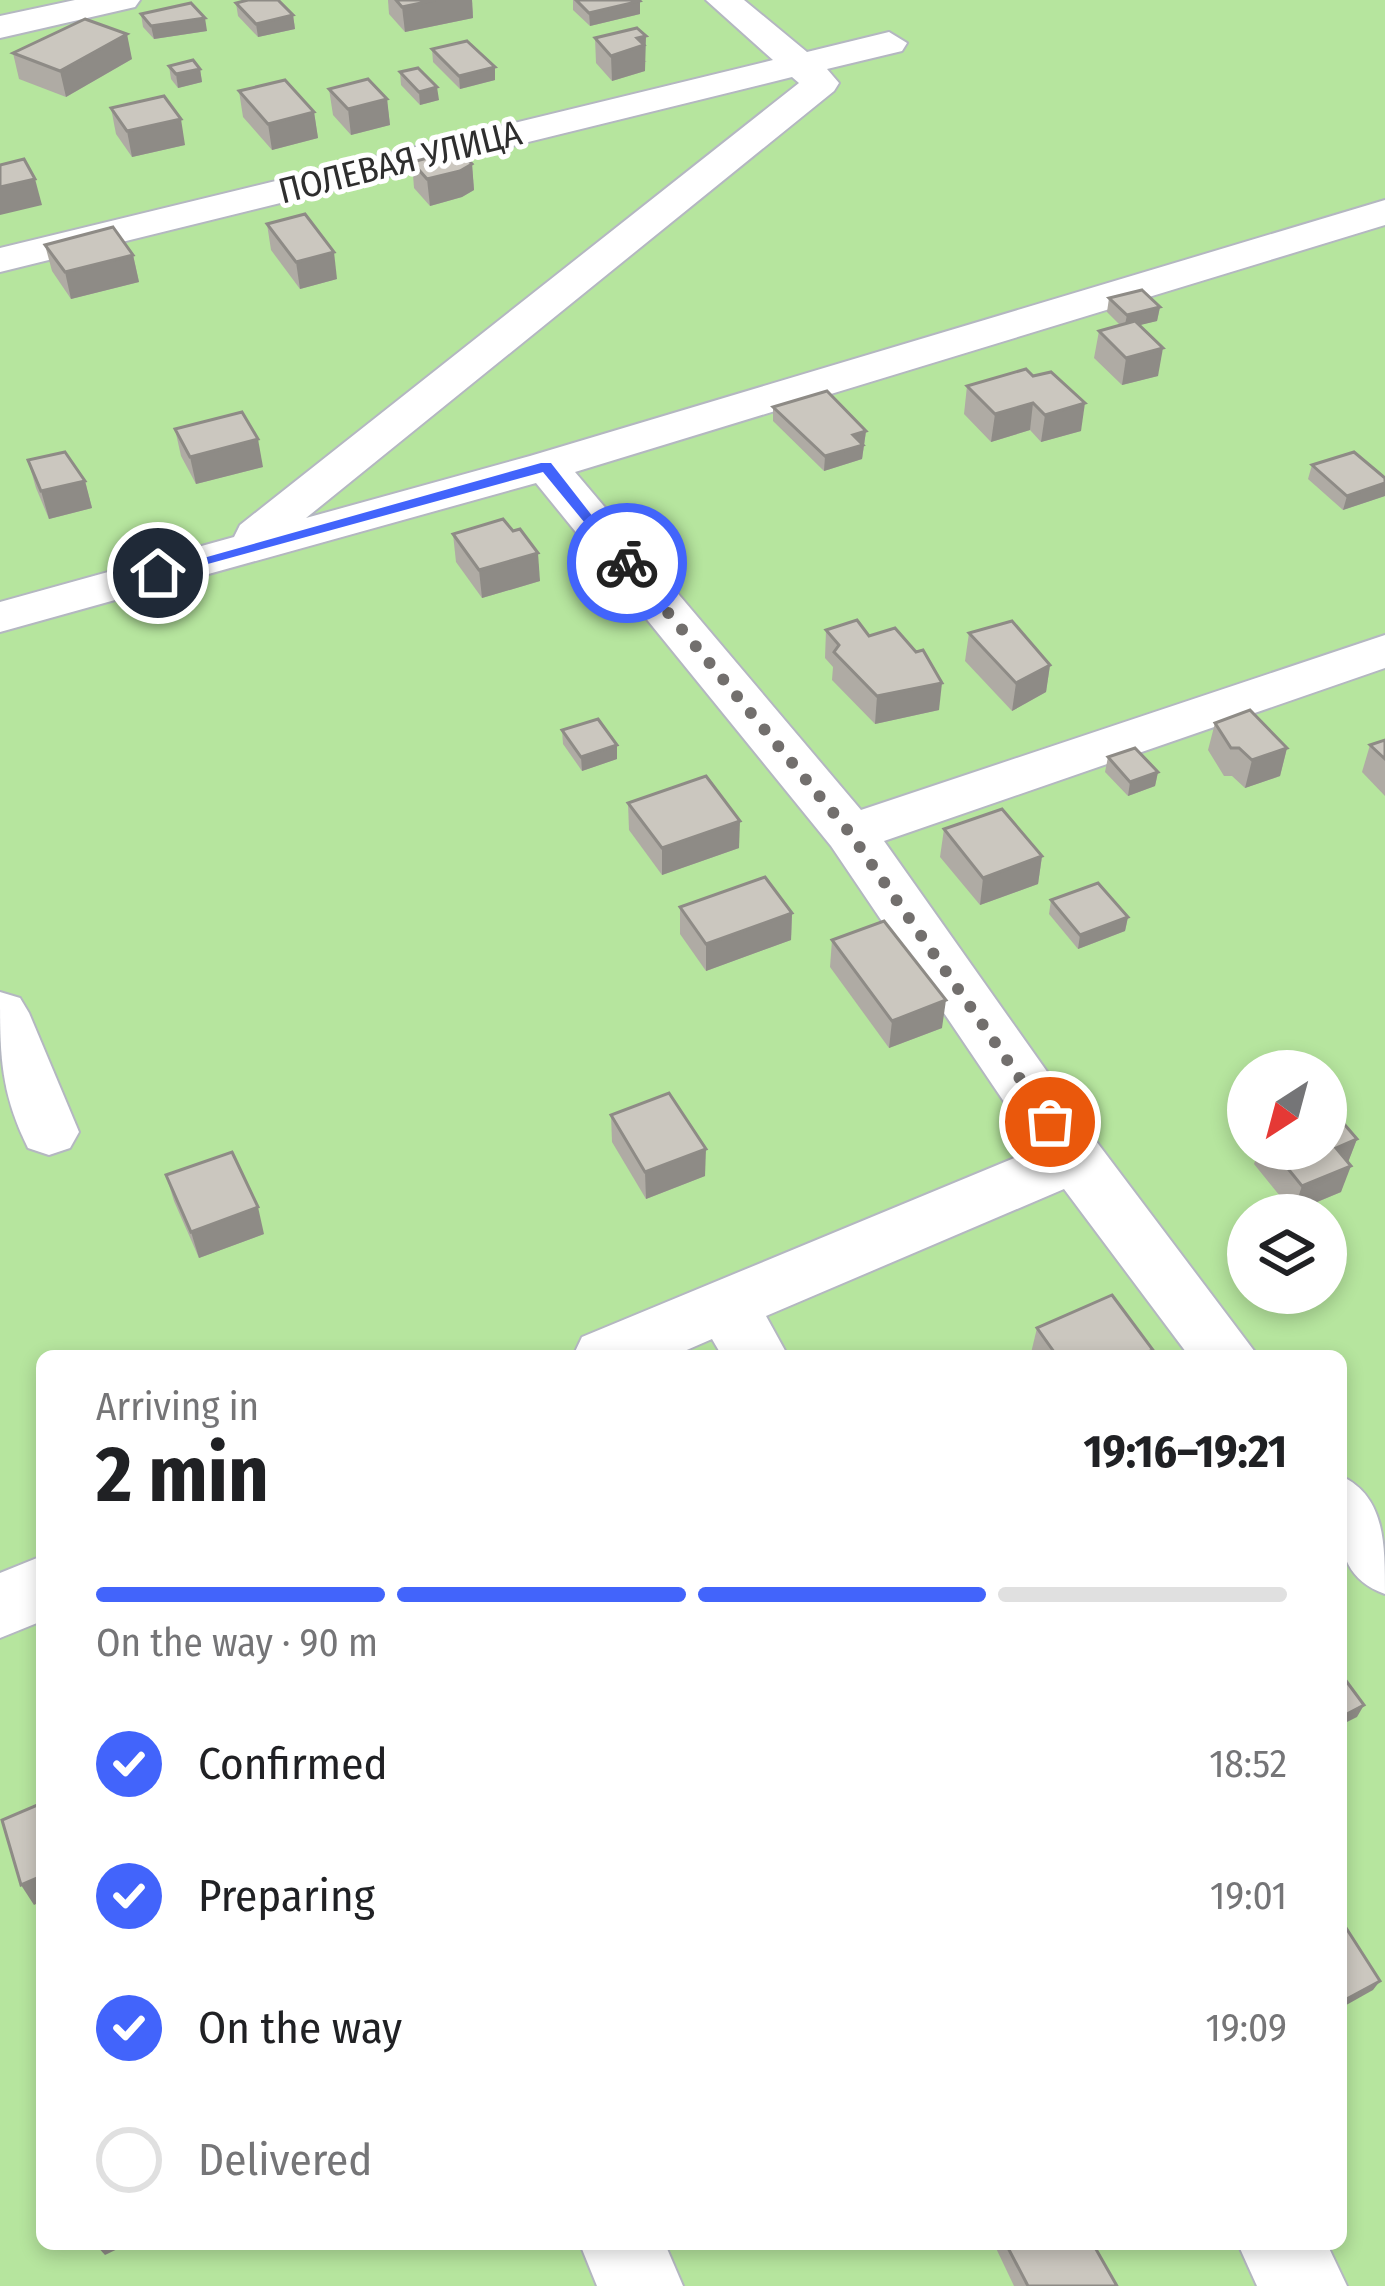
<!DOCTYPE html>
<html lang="en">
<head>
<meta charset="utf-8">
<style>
  body { margin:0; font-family:"Fira Sans Condensed",sans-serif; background:#f2f2f2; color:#202124; height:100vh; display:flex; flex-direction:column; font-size:45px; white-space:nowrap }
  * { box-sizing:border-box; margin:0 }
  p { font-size:39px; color:#757577 }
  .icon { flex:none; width:66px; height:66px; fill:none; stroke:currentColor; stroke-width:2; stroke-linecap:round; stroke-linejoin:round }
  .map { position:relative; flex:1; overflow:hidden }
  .drawer { position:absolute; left:36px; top:1350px; width:1311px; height:900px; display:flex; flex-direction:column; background:#fff; border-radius:18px; box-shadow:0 6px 18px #0003 }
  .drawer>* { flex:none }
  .needle { width:78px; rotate:216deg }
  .buttons { position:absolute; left:1227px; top:1050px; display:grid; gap:24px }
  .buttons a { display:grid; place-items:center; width:120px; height:120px; border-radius:50%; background:#fff; box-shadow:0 6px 18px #0003; font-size:60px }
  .pin { position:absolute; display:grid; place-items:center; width:102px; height:102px; color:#fff; margin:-51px; border:6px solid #fff; border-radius:50%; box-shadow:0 3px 12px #0007 }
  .courier { position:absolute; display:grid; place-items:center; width:120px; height:120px; margin:-60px; border:9px solid #4264fb; border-radius:50%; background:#fff; color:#222; box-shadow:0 3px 15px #0007 }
  .headline em { font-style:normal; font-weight:700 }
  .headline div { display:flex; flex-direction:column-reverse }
  .headline { display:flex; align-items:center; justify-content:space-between; height:204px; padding:0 60px }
  h1 { font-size:78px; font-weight:700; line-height:90px }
  .bar { display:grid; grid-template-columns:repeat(4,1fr); gap:18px 12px; align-content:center; height:144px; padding:0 60px }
  .bar i { height:15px; border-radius:9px; background:#e0e0e0 }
  .bar .active { background:#4264fb }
  .bar p { grid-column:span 4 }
  ol { padding:0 60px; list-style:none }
  li { display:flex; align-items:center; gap:36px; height:132px }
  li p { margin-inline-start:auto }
  li .icon { padding:12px; border-radius:50%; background:#4264fb; color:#fff; stroke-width:4 }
  li:last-child { color:#757577 }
  li i { width:66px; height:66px; border:6px solid #e0e0e0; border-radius:50% }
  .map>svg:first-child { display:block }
  .green { fill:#b6e59e; fill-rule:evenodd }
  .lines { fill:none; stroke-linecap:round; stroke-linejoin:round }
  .minor-casing { stroke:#b4b7c1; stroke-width:4 }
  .minor { fill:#fff; fill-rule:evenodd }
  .wall { fill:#afaba4 }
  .shaded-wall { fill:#8e8b86 }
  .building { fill:#cbc7bf; stroke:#8e8b86; stroke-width:3 }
  .route { fill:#4264fb }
  .done { stroke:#726f6d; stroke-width:12; stroke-dasharray:0 21.6 }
  .labels { text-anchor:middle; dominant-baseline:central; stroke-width:10; stroke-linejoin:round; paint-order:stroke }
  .far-street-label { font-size:36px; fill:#2e2e2e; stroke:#fff }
</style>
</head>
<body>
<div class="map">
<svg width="1385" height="2286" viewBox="0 0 1385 2286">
  <rect width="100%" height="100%" fill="#efe9e1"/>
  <!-- green -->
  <path class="green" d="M0 0H1385V2286H0ZM1248 1071H1326V1149H1248ZM1248 1215H1326V1293H1248ZM42 1356H1341V2244H42Z"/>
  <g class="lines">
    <!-- minor casing -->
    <g class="minor-casing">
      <g id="minor">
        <path d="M75 0H140L135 7 0 38V16Z"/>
        <path d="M706 0H744L807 52 889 32 907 43 902 51 827 69 839 83 834 91 306 518 530 456 1385 200V225L575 472 861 810 1385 635V668L884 841 1096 1141 1258 1356H1189L1064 1189 766 1316 788 1356H722L712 1339 673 1356H573L582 1337 1036 1149 831 846 536 483 0 632V602L234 537 240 525 799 83 792 77 0 272V248L773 60Z"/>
        <path d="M0 992 20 998 29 1013 79 1132 70 1148 49 1155 28 1148C0 1092 0 1054 0 992Z"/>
        <path d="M1341 1476C1385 1496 1385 1543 1385 1594 1330 1574 1341 1527 1341 1476Z"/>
        <path d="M42 1556V1621L0 1638V1573Z"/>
        <path d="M580 2244H665L683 2286H597Z"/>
        <path d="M1238 2244H1327L1347 2286H1257Z"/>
      </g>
    </g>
    <!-- minor -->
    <use href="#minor" class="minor"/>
  </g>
  <!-- wall -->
  <g class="wall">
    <path d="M388 0H472L473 18 405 32 389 14Z"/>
    <path d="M573 0H639L640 14 590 26 573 10Z"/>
    <path d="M236 3 293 15 295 29 258 37 238 16Z"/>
    <path d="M141 14 207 31 154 39 143 27Z"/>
    <path d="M595 38 647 62H645V71L612 81 596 63Z"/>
    <path d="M432 49 495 67V80L460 89 433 62Z"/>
    <path d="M13 53 132 59 66 97 19 79Z"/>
    <path d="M169 66 200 69 202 82 178 88 171 79Z"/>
    <path d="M400 72 439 100 420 105 401 85Z"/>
    <path d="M329 89 387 99 390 125 351 135 333 115Z"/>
    <path d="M239 91 314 112 318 138 272 150 243 117Z"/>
    <path d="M111 108 185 145 132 157 116 134Z"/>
    <path d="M412 162 472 164 474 190 462 197 430 206 414 188Z"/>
    <path d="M267 224 337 279 300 289 271 250Z"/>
    <path d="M45 245 133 255 139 282 71 299 52 271Z"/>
    <path d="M1109 298 1160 307 1157 321 1139 325 1158 376 1122 385 1094 358 1099 331 1120 325 1107 312Z"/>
    <path d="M1026 369 1081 431 1041 442 1030 430 991 442 964 414 967 386Z"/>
    <path d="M773 407 866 431 862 459 824 471 773 421Z"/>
    <path d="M175 429 263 467 196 484 181 456Z"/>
    <path d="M28 460 85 481 92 508 49 519 36 488Z"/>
    <path d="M1312 465 1385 478V496L1343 510 1308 479Z"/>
    <path d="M513 531 540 581 482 598 456 562 453 534Z"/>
    <path d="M826 630 869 636 916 652 939 710 875 724 832 680 833 667 825 658Z"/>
    <path d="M969 633 1050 665 1046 692 1012 711 965 661Z"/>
    <path d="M1215 723 1287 748 1280 776 1245 788 1232 776H1224L1208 750Z"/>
    <path d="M562 730 617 745V759L582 771 563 744Z"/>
    <path d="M1385 740V796L1362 772 1370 745Z"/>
    <path d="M1108 757 1158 772 1155 786 1128 796 1105 772Z"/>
    <path d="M628 803 739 848 662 875 629 830Z"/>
    <path d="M944 829 1042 856 1038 884 980 905 940 857Z"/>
    <path d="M1051 900 1128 917 1125 931 1078 949 1049 914Z"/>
    <path d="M680 907 792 913 791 940 706 971 680 934Z"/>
    <path d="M832 940 942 1028 889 1048 830 967Z"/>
    <path d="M611 1115 705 1176 646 1199 612 1142Z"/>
    <path d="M1357 1139 1348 1162 1341 1192 1293 1212 1254 1164 1259 1149H1326Z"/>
    <path d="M166 1175 264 1234 199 1258 174 1201Z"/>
    <path d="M1037 1328 1151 1356H1034L1031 1353Z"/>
    <path d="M994 2244H1093L1117 2286H1014Z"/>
  </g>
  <!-- shaded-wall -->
  <g class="shaded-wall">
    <path d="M435 0H472L473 18 405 32 402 7Z"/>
    <path d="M640 1V14L590 26 589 13Z"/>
    <path d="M293 15 295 29 258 37 256 24Z"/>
    <path d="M205 18 207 31 154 39 151 26Z"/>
    <path d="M127 34 132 59 66 97 60 71Z"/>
    <path d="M646 36 645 71 612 81 611 56 637 38Z"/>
    <path d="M495 67V80L460 89 459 76Z"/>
    <path d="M200 69 202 82 178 88 176 74Z"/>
    <path d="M437 87 439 100 420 105 419 92Z"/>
    <path d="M387 99 390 125 351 135 348 109Z"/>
    <path d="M314 112 318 138 272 150 268 124Z"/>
    <path d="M181 119 185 145 132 157 127 131Z"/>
    <path d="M472 164 474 190 462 197 430 206 427 179Z"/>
    <path d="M35 179 42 205 0 215V187Z"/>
    <path d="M334 252 337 279 300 289 296 262Z"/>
    <path d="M133 255 139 282 71 299 65 272Z"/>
    <path d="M1160 307 1157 321 1124 329 1127 315Z"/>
    <path d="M1163 348 1158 376 1122 385 1126 358Z"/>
    <path d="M1033 403 1030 430 991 442 995 414Z"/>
    <path d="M1085 403 1081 431 1041 442 1045 415Z"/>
    <path d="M866 431 862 459 824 471 825 456 853 435Z"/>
    <path d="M258 439 263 467 196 484 190 457Z"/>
    <path d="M85 481 92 508 49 519 41 491Z"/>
    <path d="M1385 483V496L1343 510 1347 496Z"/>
    <path d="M538 553 540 581 482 598 479 570Z"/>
    <path d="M1050 665 1046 692 1012 711 1016 683Z"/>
    <path d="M942 683 939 710 875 724 877 696Z"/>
    <path d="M617 745V759L582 771 581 757Z"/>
    <path d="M1287 748 1280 776 1245 788 1252 760Z"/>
    <path d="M1158 772 1155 786 1128 796 1130 782Z"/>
    <path d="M740 821 739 848 662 875V848Z"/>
    <path d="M1042 856 1038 884 980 905 983 878Z"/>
    <path d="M792 913 791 940 706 971V944Z"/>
    <path d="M1128 917 1125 931 1078 949 1080 935Z"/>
    <path d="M946 1000 942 1028 889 1048 892 1021Z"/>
    <path d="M1357 1139 1347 1165 1336 1148Z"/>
    <path d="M706 1149 705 1176 646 1199 645 1172Z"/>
    <path d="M1351 1166 1341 1192 1293 1212 1302 1186Z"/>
    <path d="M258 1207 264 1234 199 1258 191 1232Z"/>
    <path d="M1364 1705 1357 1717 1341 1725V1717Z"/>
    <path d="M42 1876V1901L34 1905 21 1885Z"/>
    <path d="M1380 1981 1373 1990 1341 2008V2002Z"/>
    <path d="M95 2244H128L105 2255Z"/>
    <path d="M409 2244H424L412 2250Z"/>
  </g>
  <!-- building -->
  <g class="building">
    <path d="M248 0H278L293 15 256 24 236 3Z"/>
    <path d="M396 0H435L402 7Z"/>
    <path d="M576 0H639L640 1 589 13Z"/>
    <path d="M191 3 205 18 151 26 141 14Z"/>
    <path d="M85 19 127 34 60 71 13 53Z"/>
    <path d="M637 28 646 36 637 38 644 45 611 56 595 38Z"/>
    <path d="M467 41 495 67 459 76 432 49Z"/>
    <path d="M193 60 200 69 176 74 169 66Z"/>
    <path d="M418 68 437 87 419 92 400 72Z"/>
    <path d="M368 79 387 99 348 109 329 89Z"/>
    <path d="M285 80 314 112 268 124 239 91Z"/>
    <path d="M164 96 181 119 127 131 111 108Z"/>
    <path d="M459 150 472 164 460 171 427 179 412 162Z"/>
    <path d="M24 159 35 179 0 187V165Z"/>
    <path d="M305 214 334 252 296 262 267 224Z"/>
    <path d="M113 227 133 255 65 272 45 245Z"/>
    <path d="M1142 290 1160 307 1127 315 1109 298Z"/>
    <path d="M1135 321 1163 348 1126 358 1099 331Z"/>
    <path d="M1026 369 1033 376 1051 372 1085 403 1045 415 1033 403 995 414 967 386Z"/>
    <path d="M827 391 866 431 853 435 863 445 825 456 773 407Z"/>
    <path d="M242 412 258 439 190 457 175 429Z"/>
    <path d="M65 452 85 481 41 491 28 460Z"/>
    <path d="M1354 452 1385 478V483L1347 496 1312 465Z"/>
    <path d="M503 519 513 531 520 529 538 553 479 570 453 534Z"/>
    <path d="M857 620 869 636 895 628 916 652 923 650 942 683 877 696 834 652 839 645 826 630Z"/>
    <path d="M1012 621 1050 665 1016 683 969 633Z"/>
    <path d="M1250 710 1287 748 1252 760 1239 748H1231L1215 723Z"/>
    <path d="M598 719 617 745 581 757 562 730Z"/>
    <path d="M1385 740V759L1370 745Z"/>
    <path d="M1135 748 1158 772 1130 782 1108 757Z"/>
    <path d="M706 776 740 821 662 848 628 803Z"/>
    <path d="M1002 809 1042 856 983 878 944 829Z"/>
    <path d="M765 877 792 913 706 944 680 907Z"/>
    <path d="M1098 883 1128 917 1080 935 1051 900Z"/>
    <path d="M884 921 946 1000 892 1021 832 940Z"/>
    <path d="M669 1093 706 1149 645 1172 611 1115Z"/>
    <path d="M1332 1110 1357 1139 1336 1148 1351 1166 1302 1186 1272 1149H1326V1112Z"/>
    <path d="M232 1152 258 1207 191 1232 166 1175Z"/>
    <path d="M1112 1295 1153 1350 1139 1356H1057L1037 1328Z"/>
    <path d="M1341 1674 1364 1705 1341 1717Z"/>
    <path d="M42 1803V1876L21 1885 2 1820Z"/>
    <path d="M1341 1920 1380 1981 1341 2002Z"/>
    <path d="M1006 2244H1093L1117 2286H1028Z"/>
  </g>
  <!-- route -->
  <path class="route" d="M541 463H551L632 567H621L543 472 164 576 150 573Z"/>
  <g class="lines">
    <!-- done -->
    <path class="done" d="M627 563 850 833 1050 1122"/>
  </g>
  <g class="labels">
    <!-- far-street labels -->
    <g class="far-street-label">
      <text transform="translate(400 162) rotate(-14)">ПОЛЕВАЯ УЛИЦА</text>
    </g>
  </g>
</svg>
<div class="buttons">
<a><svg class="needle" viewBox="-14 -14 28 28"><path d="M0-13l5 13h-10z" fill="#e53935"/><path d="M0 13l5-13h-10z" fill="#757577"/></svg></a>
<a><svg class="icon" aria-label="layers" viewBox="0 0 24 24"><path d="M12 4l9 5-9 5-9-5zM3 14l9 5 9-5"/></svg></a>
</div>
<div class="pin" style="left:1050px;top:1122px;background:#ea580c"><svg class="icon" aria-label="bag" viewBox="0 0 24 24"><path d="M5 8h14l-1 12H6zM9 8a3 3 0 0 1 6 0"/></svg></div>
<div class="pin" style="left:158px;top:573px;background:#1f2937"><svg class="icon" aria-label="home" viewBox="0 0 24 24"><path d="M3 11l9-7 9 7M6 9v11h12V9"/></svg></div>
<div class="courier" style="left:627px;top:563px"><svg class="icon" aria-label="bike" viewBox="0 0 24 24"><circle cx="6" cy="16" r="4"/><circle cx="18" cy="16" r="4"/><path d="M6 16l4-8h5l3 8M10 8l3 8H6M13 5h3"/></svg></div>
<section class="drawer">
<div class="headline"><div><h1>2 min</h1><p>Arriving in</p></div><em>19:16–19:21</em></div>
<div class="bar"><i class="active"></i><i class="active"></i><i class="active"></i><i></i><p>On the way · 90 m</p></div>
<ol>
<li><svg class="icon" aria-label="check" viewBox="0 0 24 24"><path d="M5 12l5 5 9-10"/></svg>Confirmed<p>18:52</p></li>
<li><svg class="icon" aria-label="check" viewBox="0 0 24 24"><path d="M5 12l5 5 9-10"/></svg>Preparing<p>19:01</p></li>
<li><svg class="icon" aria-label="check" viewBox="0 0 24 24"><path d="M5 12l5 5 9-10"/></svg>On the way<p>19:09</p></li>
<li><i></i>Delivered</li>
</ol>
</section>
</div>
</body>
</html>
